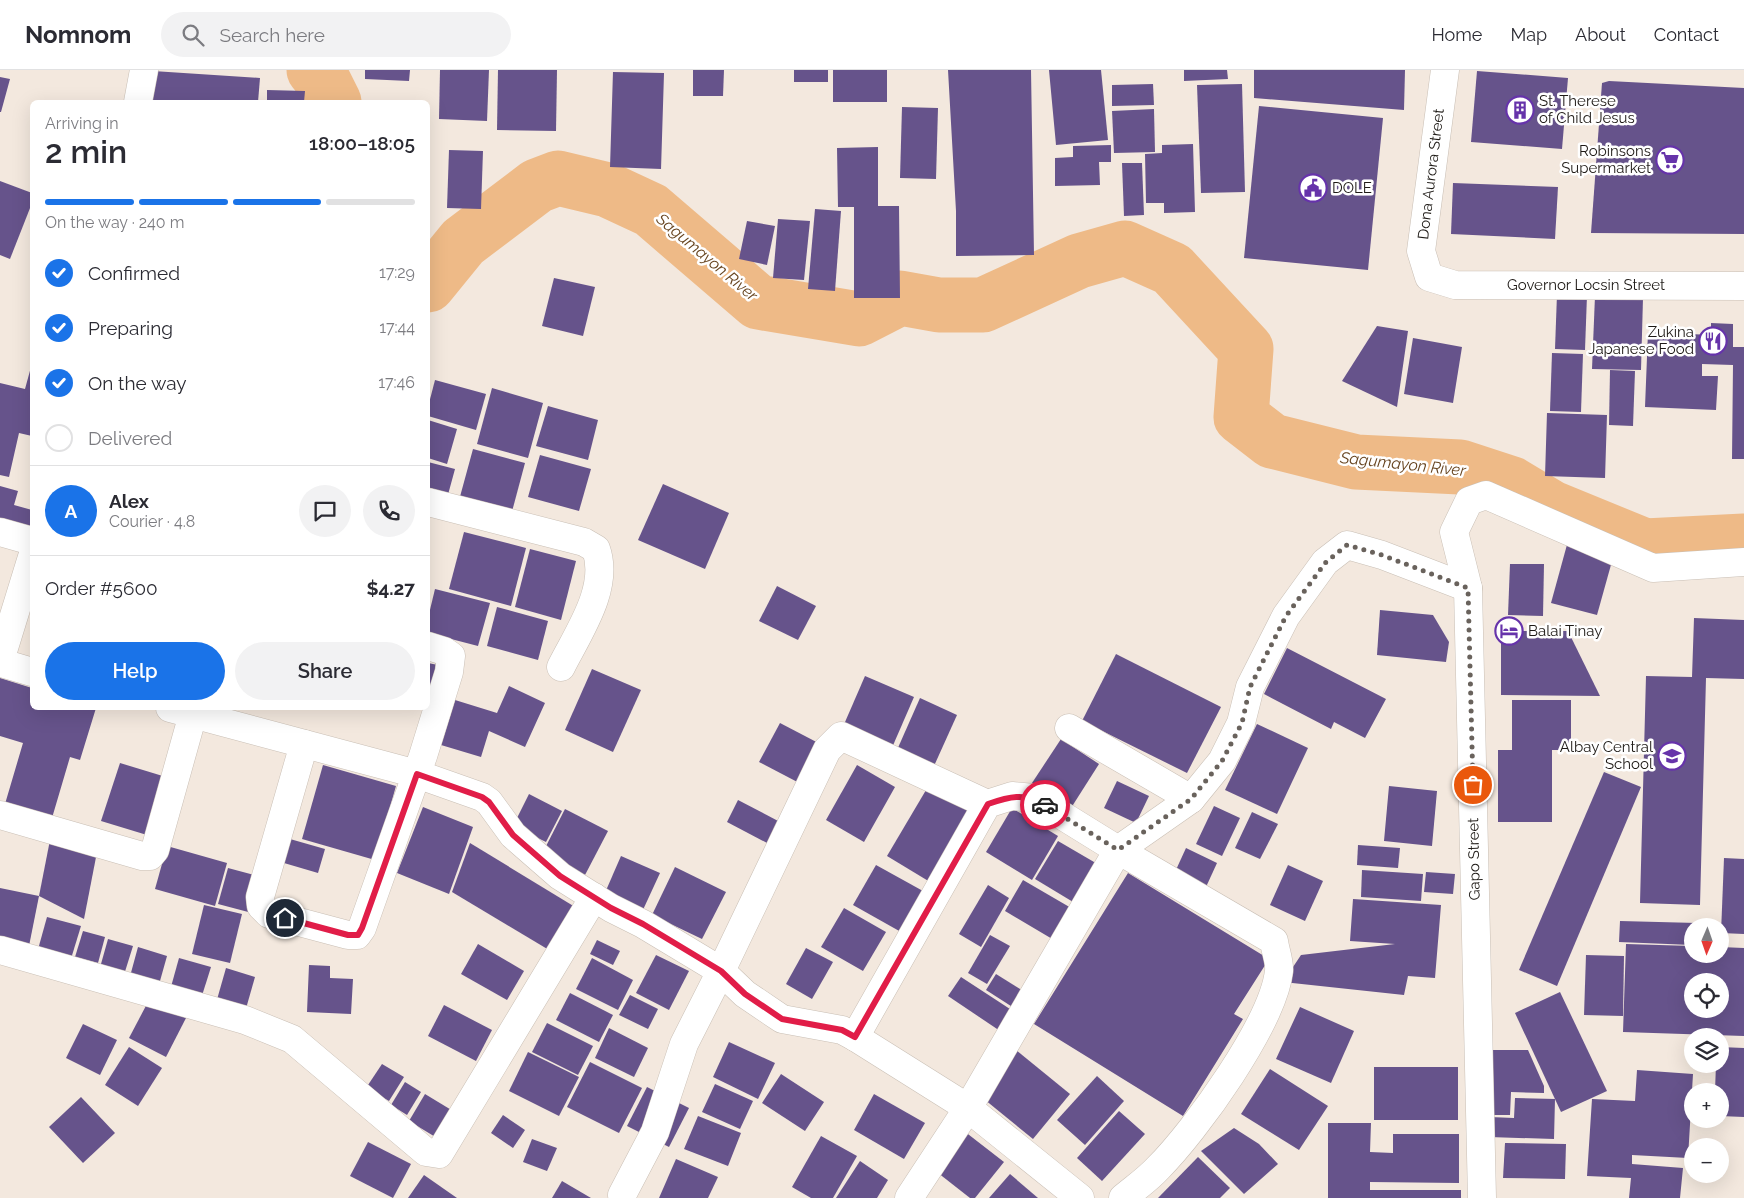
<!DOCTYPE html>
<html lang="en">
<head>
<meta charset="utf-8">
<style>
  body { margin:0; font-family:Raleway,sans-serif; background:#f2f2f3; color:#2b2b33; height:100vh; display:flex; flex-direction:column; font-size:19px; white-space:nowrap }
  * { box-sizing:border-box; margin:0 }
  p { font-size:16px; color:#7c7c81 }
  .icon { flex:none; width:28px; height:28px; fill:none; stroke:currentColor; stroke-width:2; stroke-linecap:round; stroke-linejoin:round }
  .map { position:relative; flex:1; overflow:hidden }
  .details { position:absolute; left:30px; top:30px; width:400px; height:610px; display:flex; flex-direction:column; background:#fff; border-radius:8px; box-shadow:0 5px 20px #0002 }
  .details>* { flex:none }
  .needle { width:32px; rotate:182deg }
  .tools { position:absolute; left:1684px; top:848px; display:grid; gap:10px }
  .tools a { display:grid; place-items:center; width:45px; height:45px; border-radius:50%; background:#fff; box-shadow:0 5px 20px #0002; font-size:25px }
  .pin { position:absolute; display:grid; place-items:center; width:42px; height:42px; color:#fff; margin:-21px; border:2px solid #fff; border-radius:50%; box-shadow:0 1px 5px #0007 }
  .courier { position:absolute; display:grid; place-items:center; width:50px; height:50px; margin:-25px; border:4px solid #e11d48; border-radius:50%; background:#fff; color:#222; box-shadow:0 1px 6px #0007 }
  .headline em { font-style:normal; font-weight:600 }
  .headline div { display:flex; flex-direction:column-reverse }
  .headline { display:flex; align-items:center; justify-content:space-between; height:85px; padding:0 15px }
  h1 { font-size:32px; font-weight:600; line-height:38px }
  .bar { display:grid; grid-template-columns:repeat(4,1fr); gap:8px 5px; align-content:center; height:60px; padding:0 15px }
  .bar i { height:6px; border-radius:4px; background:#e1e1e2 }
  .bar .current { background:#1a73e8 }
  .bar p { grid-column:span 4 }
  .line { display:flex; align-items:center; gap:12px; padding:0 15px; border-top:1px solid #e1e1e2 }
  .line div { flex:1 }
  .round { display:grid; place-items:center; flex:none; width:52px; height:52px; border-radius:26px; background:#f2f2f3 }
  ol { padding:0 15px; list-style:none }
  li { display:flex; align-items:center; gap:15px; height:55px }
  li p { margin-inline-start:auto }
  li .icon { padding:5px; border-radius:50%; background:#1a73e8; color:#fff; stroke-width:4 }
  li:last-child { color:#7c7c81 }
  li i { width:28px; height:28px; border:2px solid #e1e1e2; border-radius:50% }
  .cta { display:flex; gap:10px; margin-top:auto; padding:10px 15px }
  .cta a { flex:1; height:58px; border-radius:30px; background:#1a73e8; color:#fff; font-size:20px; font-weight:600; line-height:58px; text-align:center }
  .cta a+a { background:#f2f2f3; color:#2b2b33 }
  header { display:flex; align-items:center; gap:30px; box-sizing:border-box; height:70px; padding:0 25px; background:#fff; border-bottom:1px solid #e1e1e2 }
  header strong { font-size:24px }
  nav { display:flex; gap:28px; margin-inline-start:auto; font-size:18px }
  .search { width:350px; height:45px; background:#f2f2f3; display:flex; align-items:center; gap:12px; box-sizing:border-box; padding:0 18px; border-radius:28px; color:#7c7c81; font-size:19px }
  .map>svg:first-child { display:block }
  .lines { fill:none; stroke-linecap:round; stroke-linejoin:round }
  .river { stroke:#eeba87; stroke-width:55 }
  .building { fill:#66538b; fill-rule:evenodd }
  .minor-casing { stroke:#c9bfb5; stroke-width:29 }
  .minor { stroke:#fff; stroke-width:28 }
  .done { stroke:#69625c; stroke-width:5; stroke-dasharray:0 9 }
  .route { stroke:#e11d48; stroke-width:6 }
  .labels { text-anchor:middle; dominant-baseline:central; stroke-width:5; stroke-linejoin:round; paint-order:stroke }
  .poi-label { font-size:15px; fill:#1e1a16; stroke:#fff; text-anchor:start }
  .street-label { font-size:15px; fill:#1e1a16; stroke:#fff }
  .water-label { font-size:16px; font-style:italic; fill:#66431e; stroke:#fff }
</style>
</head>
<body>
<header>
<strong>Nomnom</strong>
<div class="search"><svg class="icon" aria-label="search" viewBox="0 0 24 24"><circle cx="10" cy="10" r="6"/><path d="M15 15l6 6"/></svg>Search here</div>
<nav><a>Home</a><a>Map</a><a>About</a><a>Contact</a></nav>
</header>
<div class="map">
<svg width="1744" height="1128" viewBox="0 0 1744 1128">
  <rect width="100%" height="100%" fill="#f3e8de"/>
  <g class="lines">
    <!-- river -->
    <g class="river">
      <path d="M314 0 325 14 334 32"/>
      <path d="M428 215 463 172 537 116 558 108 608 120 651 140 758 232 859 249 900 228 939 235H983L1079 191 1125 178 1172 199 1246 279 1241 347 1272 371 1356 392 1460 397 1512 414 1552 438 1645 476 1744 471"/>
    </g>
  </g>
  <!-- building -->
  <g class="building">
    <path d="M365 0H410L409 11 365 9Z"/>
    <path d="M440 0H489L487 51 439 49Z"/>
    <path d="M498 0H557L556 61 497 60Z"/>
    <path d="M693 0H724L723 26H693Z"/>
    <rect x="794" y="0" width="34" height="12"/>
    <rect x="833" y="0" width="54" height="32"/>
    <path d="M948 0H1031L1034 185 956 186V141Z"/>
    <path d="M1049 0H1101L1108 70 1056 75Z"/>
    <path d="M1184 0H1227L1228 9 1184 11Z"/>
    <path d="M1254 0H1405L1404 40 1254 28Z"/>
    <path d="M153 1 260 8 258 32H151Z"/>
    <path d="M1477 1 1568 8 1562 79 1471 72Z"/>
    <path d="M613 2 664 3 661 99 610 97Z"/>
    <path d="M0 7 10 9 1 42H0Z"/>
    <path d="M1609 11 1744 18V164L1591 163 1602 13Z"/>
    <path d="M1153 14 1154 35 1112 36V15Z"/>
    <path d="M1242 14 1245 122 1201 123 1197 15Z"/>
    <path d="M267 20 305 21 304 32H267Z"/>
    <path d="M1259 36 1383 48 1368 200 1244 188Z"/>
    <path d="M902 37 938 38 936 109 900 108Z"/>
    <path d="M1154 39 1155 82 1114 83 1112 41Z"/>
    <path d="M1193 74 1195 142 1164 143V133H1146L1145 84 1162 83V75Z"/>
    <path d="M1111 75V92H1099L1100 115 1055 116V88L1073 87V76Z"/>
    <path d="M878 77V136H899L900 228H854V137H838L837 78Z"/>
    <path d="M449 80 483 81 481 139 447 138Z"/>
    <path d="M1122 93H1142L1144 145 1124 146Z"/>
    <path d="M0 111 32 123V133L10 189 0 185Z"/>
    <path d="M1453 113 1558 117 1555 169 1451 164Z"/>
    <path d="M815 139 841 141 835 221 808 219Z"/>
    <path d="M778 149 810 151 804 210 773 208Z"/>
    <path d="M747 151 775 156 767 195 739 189Z"/>
    <path d="M554 208 595 217 583 266 542 256Z"/>
    <path d="M1557 224 1587 225 1585 280 1555 279Z"/>
    <path d="M1595 226 1643 228 1641 300 1592 299Z"/>
    <path d="M1711 253 1733 254V277H1744V389H1732L1733 295 1702 294V306H1718L1716 340 1645 337 1648 262 1711 265Z"/>
    <path d="M1377 256 1408 261 1397 337 1342 311Z"/>
    <path d="M1413 268 1462 277 1453 333 1404 324Z"/>
    <path d="M1552 283 1583 284 1581 342 1550 341Z"/>
    <path d="M31 297H32V366L19 363 9 407 0 405V313L25 319Z"/>
    <path d="M1610 300 1635 301 1633 356 1609 355Z"/>
    <path d="M435 310 486 324 476 360 428 346V337Z"/>
    <path d="M492 318 543 333 528 388 477 374Z"/>
    <path d="M548 336 598 350 588 390 536 376Z"/>
    <path d="M1547 343 1607 345 1605 408 1545 406Z"/>
    <path d="M428 350 457 359 447 394 428 388Z"/>
    <path d="M473 379 525 393 510 449 458 434Z"/>
    <path d="M540 385 591 399 579 441 528 427Z"/>
    <path d="M428 392 455 399 446 432 428 428Z"/>
    <path d="M663 414 729 443 705 499 638 470Z"/>
    <path d="M0 416 18 421 14 435 32 440 30 459 0 452Z"/>
    <path d="M464 462 526 478 511 536 449 519Z"/>
    <path d="M1568 471 1614 484 1597 545 1551 533Z"/>
    <path d="M530 479 576 491 561 550 515 537Z"/>
    <path d="M1510 494H1544L1543 546 1508 545Z"/>
    <path d="M777 516 816 536 798 570 759 551Z"/>
    <path d="M435 519 490 533 478 576 428 563V548Z"/>
    <path d="M497 537 548 551 538 590 487 576Z"/>
    <path d="M1380 540 1433 545 1449 572 1446 592 1377 585Z"/>
    <path d="M1694 548 1744 550V609L1706 608 1700 835 1640 833 1646 606 1692 607Z"/>
    <path d="M1501 561H1568L1600 626 1501 625Z"/>
    <path d="M1287 578 1386 629 1365 668 1334 652 1331 659 1264 624Z"/>
    <path d="M1116 584 1221 637 1187 703 1082 651Z"/>
    <path d="M428 593 438 595 428 638Z"/>
    <path d="M592 599 641 620 613 682 565 660Z"/>
    <path d="M865 606 914 627 891 680 842 659Z"/>
    <path d="M0 608 32 618V638H96L80 690 70 687 52 748 5 734 23 673 0 666Z"/>
    <path d="M509 616 545 633 525 677 489 661 481 687 441 675 455 630 497 643Z"/>
    <path d="M920 628 957 645 934 696 897 680Z"/>
    <path d="M1512 630H1571V680H1552V752H1498V680H1512Z"/>
    <path d="M780 653 826 677 805 716 759 692Z"/>
    <path d="M1257 654 1308 678 1277 744 1225 720Z"/>
    <path d="M1061 669 1099 694 1071 738 1032 713Z"/>
    <path d="M120 693 166 707 147 765 101 751Z"/>
    <path d="M323 695 396 716 375 790 302 769Z"/>
    <path d="M857 695 895 717 864 772 826 750Z"/>
    <path d="M1604 702 1641 717 1557 916 1519 900Z"/>
    <path d="M1117 711 1149 726 1136 753 1104 738Z"/>
    <path d="M929 715 973 742 930 812 887 786Z"/>
    <path d="M1389 716 1437 721 1432 776 1384 771Z"/>
    <path d="M529 724 562 741 546 772 513 756Z"/>
    <path d="M738 730 780 752 769 774 727 752Z"/>
    <path d="M1214 736 1240 748 1222 786 1196 774Z"/>
    <path d="M423 737 473 757 449 824 397 803Z"/>
    <path d="M1012 738 1058 766 1032 810 986 782Z"/>
    <path d="M565 739 608 761 585 805 542 784Z"/>
    <path d="M1252 742 1278 754 1260 789 1235 778Z"/>
    <path d="M290 769 325 779 318 803 284 793Z"/>
    <path d="M50 770 97 782 84 849 39 826Z"/>
    <path d="M1058 771 1106 799 1083 838 1035 809Z"/>
    <path d="M470 773 580 840 554 883 452 822Z"/>
    <path d="M1358 775 1400 778 1398 798 1357 795Z"/>
    <path d="M167 776 227 793 215 836 155 819Z"/>
    <path d="M1186 778 1217 793 1206 817 1175 802Z"/>
    <path d="M621 786 660 803 642 842 604 825Z"/>
    <path d="M1724 788 1744 789V864L1721 863Z"/>
    <path d="M876 795 923 821 901 862 853 835Z"/>
    <path d="M1288 795 1323 811 1305 851 1270 835Z"/>
    <path d="M675 797 726 822 702 869 652 845Z"/>
    <path d="M228 798 262 807 252 843 218 834Z"/>
    <path d="M1362 800 1423 804 1421 831 1361 827Z"/>
    <path d="M1426 802 1455 804 1453 824 1424 822Z"/>
    <path d="M1128 803 1269 889 1234 944 1243 949 1183 1046 1034 954Z"/>
    <path d="M1023 810 1078 842 1059 873 1005 841Z"/>
    <path d="M988 815 1009 828 981 877 959 864Z"/>
    <path d="M0 818 39 826 29 876 0 869Z"/>
    <path d="M1353 829 1441 835 1435 908 1408 906 1404 925 1283 912 1301 885 1395 874 1350 871Z"/>
    <path d="M204 835 242 844 230 893 192 884Z"/>
    <path d="M844 838 886 862 863 901 821 877Z"/>
    <path d="M47 847 81 856 70 892 37 883Z"/>
    <path d="M1620 851 1697 853V856H1692V875L1619 872Z"/>
    <path d="M83 861 105 867 98 893 75 887Z"/>
    <path d="M990 865 1010 876 987 914 968 903Z"/>
    <path d="M108 869 133 876 123 908 99 901Z"/>
    <path d="M597 870 620 881 613 895 590 884Z"/>
    <path d="M478 874 524 901 507 930 461 904Z"/>
    <path d="M1626 874 1692 876V884H1720V877L1744 878V966L1623 962ZM1692 911H1720V939H1692Z"/>
    <path d="M138 877 167 886 158 918 129 910Z"/>
    <path d="M806 878 833 892 812 929 786 914Z"/>
    <path d="M656 885 689 901 669 940 636 923Z"/>
    <path d="M1586 885 1624 886 1623 946 1584 945Z"/>
    <path d="M179 888 211 897 200 932 169 924Z"/>
    <path d="M592 888 633 910 618 940 576 919Z"/>
    <path d="M309 895 330 896V908L353 909 351 944 307 942Z"/>
    <path d="M226 898 255 907 245 942 216 933Z"/>
    <path d="M996 904 1025 922 1014 938 986 920Z"/>
    <path d="M961 907 1019 945 1006 965 948 926Z"/>
    <path d="M1560 922 1607 1021 1561 1042 1515 943Z"/>
    <path d="M570 923 613 945 599 972 556 950Z"/>
    <path d="M630 925 658 939 648 959 619 945Z"/>
    <path d="M149 930 186 948 166 987 129 968Z"/>
    <path d="M444 935 492 960 476 991 428 966Z"/>
    <path d="M1300 937 1354 961 1331 1013 1276 989Z"/>
    <path d="M547 953 593 976 578 1005 532 982Z"/>
    <path d="M83 954 117 970 100 1005 66 988Z"/>
    <path d="M609 958 648 978 634 1007 595 988Z"/>
    <path d="M729 972 775 993 758 1029 713 1007Z"/>
    <path d="M129 977 162 998 138 1036 105 1015Z"/>
    <path d="M1720 977 1744 978V1047L1720 1046V1021H1715L1716 994H1720Z"/>
    <path d="M1016 980 1070 1024 1033 1069 979 1025Z"/>
    <path d="M1492 980H1528L1544 1016V1023L1511 1022 1510 1045H1490Z"/>
    <path d="M528 982 579 1007 559 1046 509 1021Z"/>
    <path d="M590 992 642 1018 619 1063 567 1037Z"/>
    <path d="M382 994 404 1007 389 1031 366 1018Z"/>
    <rect x="1374" y="997" width="84" height="53"/>
    <path d="M1270 999 1328 1036 1299 1080 1241 1044Z"/>
    <path d="M1637 1000 1693 1004 1688 1088 1632 1085V1094L1683 1098 1680 1128H1629L1631 1108 1587 1106 1592 1029 1635 1031Z"/>
    <path d="M781 1004 824 1032 805 1061 762 1033Z"/>
    <path d="M1097 1006 1124 1031 1085 1075 1057 1050Z"/>
    <path d="M405 1012 421 1022 407 1045 391 1035Z"/>
    <path d="M715 1014 753 1031 740 1059 702 1042Z"/>
    <path d="M647 1017 689 1038 669 1077 627 1056Z"/>
    <path d="M425 1024 453 1041 437 1068 409 1051Z"/>
    <path d="M874 1024 925 1053 904 1089 854 1060Z"/>
    <path d="M81 1027 115 1063 83 1093 49 1057Z"/>
    <path d="M1515 1028 1555 1029 1554 1069 1489 1067 1490 1047 1514 1048Z"/>
    <path d="M1119 1041 1145 1064 1102 1111 1077 1088Z"/>
    <path d="M503 1045 525 1060 513 1078 491 1063Z"/>
    <path d="M698 1046 741 1063 728 1096 684 1079Z"/>
    <path d="M1328 1053H1371L1370 1082 1393 1083V1064H1459V1113L1370 1112V1120H1461V1128H1328Z"/>
    <path d="M1234 1058 1259 1074 1278 1094 1244 1124 1201 1081Z"/>
    <path d="M964 1061 1004 1092 975 1128H970L933 1099Z"/>
    <path d="M821 1066 857 1086 833 1128H811L792 1117Z"/>
    <path d="M532 1069 557 1078 547 1101 523 1092Z"/>
    <path d="M368 1072 411 1094 393 1128 350 1106Z"/>
    <path d="M1505 1073 1566 1074 1565 1109 1503 1108Z"/>
    <path d="M1198 1087 1230 1118 1220 1128H1158Z"/>
    <path d="M676 1089 718 1107 708 1128H659Z"/>
    <path d="M860 1091 888 1110 877 1128H836Z"/>
    <path d="M1010 1104 1038 1128H989Z"/>
    <path d="M424 1105 457 1128H408Z"/>
    <path d="M562 1111 591 1128H552Z"/>
  </g>
  <g class="lines">
    <!-- minor casing -->
    <g class="minor-casing">
      <g id="minor">
        <path d="M1445 0 1421 181 1429 207 1455 215 1744 216"/>
        <path d="M138 32 144 0"/>
        <path d="M428 432 584 472 596 479C610 518 578 563 561 597"/>
        <path d="M0 462 32 471"/>
        <path d="M32 487 0 591 5 594 32 602"/>
        <path d="M170 638 417 704 482 727 489 732 513 765 560 806 611 838 643 854 721 901 745 924 782 949 842 960 855 967 968 1038 1080 1128"/>
        <path d="M1069 658 1191 729"/>
        <path d="M304 674 260 827 261 836 269 844 348 865H357L362 858 423 686 449 602 451 586 444 581 428 576"/>
        <path d="M0 745 142 786H150L155 780 193 644"/>
        <path d="M0 880 245 950 292 969 426 1082 439 1084 594 827"/>
        <path d="M855 967 987 734 1012 726 1034 728 1118 780 1191 729 1222 691 1241 653 1250 617 1286 546 1325 492 1347 475 1382 485 1468 518"/>
        <path d="M622 1125 655 1062 684 974 721 901 827 680 841 666 987 734"/>
        <path d="M909 1128 968 1038 1118 780 1274 871C1275 880 1280 892 1279 901 1273 953 1196 1060 1158 1098 1148 1109 1135 1118 1123 1128"/>
        <path d="M1482 1128 1468 518 1454 462 1469 431 1486 425 1653 498 1744 492"/>
      </g>
    </g>
    <!-- minor -->
    <use href="#minor" class="minor"/>
  </g>
  <g class="lines">
    <!-- done -->
    <path class="done" d="M1045 735 1118 780 1191 729 1222 691 1242 653 1250 617 1286 546 1326 492 1347 475 1382 485 1468 518 1473 715"/>
    <!-- route -->
    <path class="route" d="M285 848 348 865H358L362 858 417 704 482 727 489 732 513 765 560 806 611 838 643 854 721 901 745 924 782 949 842 960 855 967 988 734C1008 727 1025 722 1045 735"/>
  </g>
  <!-- icons -->
  <defs>
    <g id="building-ring" transform="scale(1.4375)"><circle r="9.5" fill="#fff" stroke="#63a" stroke-width="1.5"/><path d="M-4-6H4V6H1V3H-1V6H-4ZM-2.5-4.3h1.7v1.8h-1.7ZM.8-4.3h1.7v1.8H.8ZM-2.5-1h1.7V.8h-1.7ZM.8-1h1.7V.8H.8Z" fill="#63a"/></g>
    <g id="supermarket-ring" transform="scale(1.4375)"><circle r="9.5" fill="#fff" stroke="#63a" stroke-width="1.5"/><path d="M-6-5.5h2.5l.6 2H6L4.5 2H-2.5L-4.4-4H-6ZM-1.5 3.2a1.3 1.3 0 1 0 .1 0ZM3 3.2a1.3 1.3 0 1 0 .1 0Z" fill="#63a"/></g>
    <g id="civic-ring" transform="scale(1.4375)"><circle r="9.5" fill="#fff" stroke="#63a" stroke-width="1.5"/><path d="M-.6-6.5H3V-4.5H.6V-3L4-1V1h2V6H-6V1h2V-1L-.6-3ZM-1.2 2.5V6h2.4V2.5Z" fill="#63a"/></g>
    <g id="restaurant-ring" transform="scale(1.4375)"><circle r="9.5" fill="#fff" stroke="#63a" stroke-width="1.5"/><path d="M-5-6h1v4h1v-4h1v4h1v-4h1v5L-1.5 .5V6h-2V.5L-5-1ZM5-6V6H3V1.5H1.5Q1.5-4 5-6Z" fill="#63a"/></g>
    <g id="hotel-ring" transform="scale(1.4375)"><circle r="9.5" fill="#fff" stroke="#63a" stroke-width="1.5"/><path d="M-6-4.5h1.5V1H6V5H4.5V3h-9V5H-6ZM-4 0a1.8 1.8 0 1 1 3.6 0ZM.5 0V-2.5h3Q6-2.5 6 0Z" fill="#63a"/></g>
    <g id="school-ring" transform="scale(1.4375)"><circle r="9.5" fill="#fff" stroke="#63a" stroke-width="1.5"/><path d="M0-5L7-2L0 1L-7-2ZM-4 1L0 2.5L4 1V4Q0 6-4 4Z" fill="#63a"/></g>
  </defs>
  <g fill-rule="evenodd">
    <use href="#building-ring" x="1520" y="40"/>
    <use href="#supermarket-ring" x="1670" y="90"/>
    <use href="#civic-ring" x="1313" y="118"/>
    <use href="#restaurant-ring" x="1713" y="271"/>
    <use href="#hotel-ring" x="1509" y="561"/>
    <use href="#school-ring" x="1672" y="686"/>
  </g>
  <g class="labels">
    <!-- poi labels -->
    <g class="poi-label">
      <text x="1539" y="31">St. Therese<tspan x="1539" dy="17">of Child Jesus</tspan></text>
      <text x="1651" y="81" text-anchor="end">Robinsons<tspan x="1651" dy="17">Supermarket</tspan></text>
      <text x="1332" y="118">DOLE</text>
      <text x="1694" y="262" text-anchor="end">Zukina<tspan x="1694" dy="17">Japanese Food</tspan></text>
      <text x="1528" y="561">Balai Tinay</text>
      <text x="1653" y="677" text-anchor="end">Albay Central<tspan x="1653" dy="17">School</tspan></text>
    </g>
    <!-- street labels -->
    <g class="street-label">
      <text transform="translate(1431 104) rotate(-83)">Dona Aurora Street</text>
      <text x="1586" y="215">Governor Locsin Street</text>
      <text transform="translate(1474 789) rotate(-91)">Gapo Street</text>
    </g>
    <!-- water labels -->
    <g class="water-label">
      <text transform="translate(707 187) rotate(40)">Sagumayon River</text>
      <text transform="translate(1403 394) rotate(6)">Sagumayon River</text>
    </g>
  </g>
</svg>
<div class="tools">
<a><svg class="needle" viewBox="-14 -14 28 28"><path d="M0-13l5 13h-10z" fill="#e53935"/><path d="M0 13l5-13h-10z" fill="#7c7c81"/></svg></a>
<a><svg class="icon" aria-label="locate" viewBox="0 0 24 24"><circle cx="12" cy="12" r="6"/><path d="M12 2v4M12 18v4M2 12h4M18 12h4"/></svg></a>
<a><svg class="icon" aria-label="layers" viewBox="0 0 24 24"><path d="M12 4l9 5-9 5-9-5zM3 14l9 5 9-5"/></svg></a>
<a>+</a>
<a>−</a>
</div>
<div class="pin" style="left:1473px;top:715px;background:#ea580c"><svg class="icon" aria-label="bag" viewBox="0 0 24 24"><path d="M5 8h14l-1 12H6zM9 8a3 3 0 0 1 6 0"/></svg></div>
<div class="pin" style="left:285px;top:848px;background:#1f2937"><svg class="icon" aria-label="home" viewBox="0 0 24 24"><path d="M3 11l9-7 9 7M6 9v11h12V9"/></svg></div>
<div class="courier" style="left:1045px;top:735px"><svg class="icon" aria-label="car" viewBox="0 0 24 24"><path d="M5 17H2v-5l4-1 3-4h7l3 4 3 1v5h-3M9 17h6M6 11h13"/><circle cx="7" cy="17" r="2"/><circle cx="17" cy="17" r="2"/></svg></div>
<section class="details">
<div class="headline"><div><h1>2 min</h1><p>Arriving in</p></div><em>18:00–18:05</em></div>
<div class="bar"><i class="current"></i><i class="current"></i><i class="current"></i><i></i><p>On the way · 240 m</p></div>
<ol>
<li><svg class="icon" aria-label="check" viewBox="0 0 24 24"><path d="M5 12l5 5 9-10"/></svg>Confirmed<p>17:29</p></li>
<li><svg class="icon" aria-label="check" viewBox="0 0 24 24"><path d="M5 12l5 5 9-10"/></svg>Preparing<p>17:44</p></li>
<li><svg class="icon" aria-label="check" viewBox="0 0 24 24"><path d="M5 12l5 5 9-10"/></svg>On the way<p>17:46</p></li>
<li><i></i>Delivered</li>
</ol>
<div class="line" style="height:90px"><b class="round" style="background:#1a73e8;color:#fff">A</b><div><b>Alex</b><p>Courier · 4.8</p></div><a class="round"><svg class="icon" aria-label="chat" viewBox="0 0 24 24"><path d="M4 5h16v11H9l-5 4z"/></svg></a><a class="round"><svg class="icon" aria-label="phone" viewBox="0 0 24 24"><path d="M5 4h4l2 5-3 2q2 4 5 5l2-3 5 2v4C11 20 4 13 5 4z"/></svg></a></div>
<div class="line" style="height:65px"><div>Order #5600</div><b>$4.27</b></div>
<div class="cta"><a>Help</a><a>Share</a></div>
</section>
</div>
</body>
</html>
